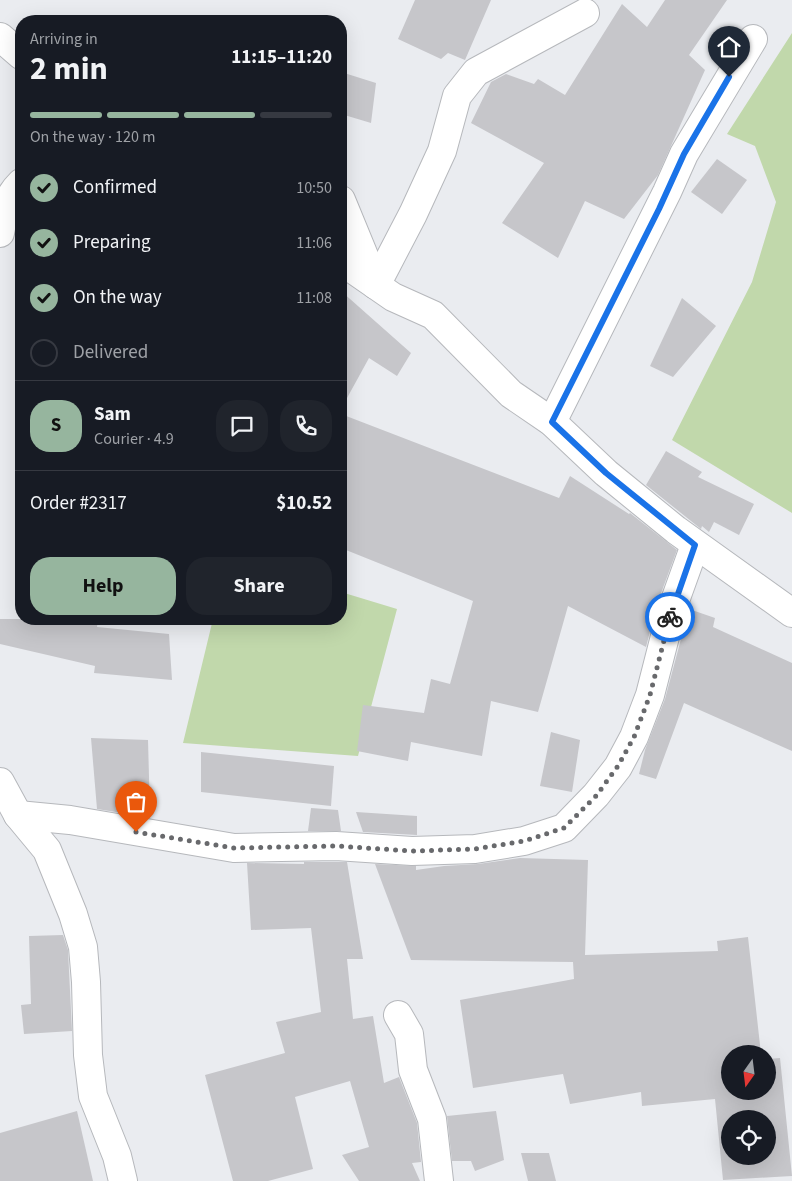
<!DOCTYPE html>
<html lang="en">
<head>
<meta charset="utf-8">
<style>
  body { margin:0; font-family:"Source Sans 3",sans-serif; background:#20242c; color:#f1f3f6; height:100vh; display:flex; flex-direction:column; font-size:19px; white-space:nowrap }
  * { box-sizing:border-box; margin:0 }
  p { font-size:16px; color:#9ea1a6 }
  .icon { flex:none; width:28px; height:28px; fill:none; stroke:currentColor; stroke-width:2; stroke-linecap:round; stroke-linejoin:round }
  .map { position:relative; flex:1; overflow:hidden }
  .side { position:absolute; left:15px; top:15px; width:332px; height:610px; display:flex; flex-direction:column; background:#171b24; border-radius:20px; box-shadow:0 5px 20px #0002 }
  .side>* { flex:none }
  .needle { width:32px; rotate:194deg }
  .controls { position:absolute; left:721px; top:1045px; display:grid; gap:10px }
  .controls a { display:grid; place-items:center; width:55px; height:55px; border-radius:50%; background:#171b24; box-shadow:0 5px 20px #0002; font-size:25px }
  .pin { position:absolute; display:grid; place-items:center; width:42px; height:42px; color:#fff; margin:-51px -21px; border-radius:50% 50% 50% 0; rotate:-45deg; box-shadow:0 0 5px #0007 }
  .pin .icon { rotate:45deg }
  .courier { position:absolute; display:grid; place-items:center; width:50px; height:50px; margin:-25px; border:4px solid #1a73e8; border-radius:50%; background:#fff; color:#222; box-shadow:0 1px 6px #0007 }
  .summary em { font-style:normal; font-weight:700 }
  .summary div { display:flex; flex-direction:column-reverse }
  .summary { display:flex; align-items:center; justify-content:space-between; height:85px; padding:0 15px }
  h1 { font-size:32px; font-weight:700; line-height:38px }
  .bar { display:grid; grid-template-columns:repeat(4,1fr); gap:8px 5px; align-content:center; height:60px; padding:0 15px }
  .bar i { height:6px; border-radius:4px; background:#363941 }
  .bar .current { background:#96b59e }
  .bar p { grid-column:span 4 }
  .line { display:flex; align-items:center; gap:12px; padding:0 15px; border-top:1px solid #363941 }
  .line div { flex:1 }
  .round { display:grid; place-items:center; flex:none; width:52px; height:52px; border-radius:20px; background:#20242c }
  ol { padding:0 15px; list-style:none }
  li { display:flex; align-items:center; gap:15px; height:55px }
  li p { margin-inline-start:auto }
  li .icon { padding:5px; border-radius:50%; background:#96b59e; color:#111; stroke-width:4 }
  li:last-child { color:#9ea1a6 }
  li i { width:28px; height:28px; border:2px solid #363941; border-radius:50% }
  .primary-button { display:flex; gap:10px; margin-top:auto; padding:10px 15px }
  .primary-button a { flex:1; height:58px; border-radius:20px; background:#96b59e; color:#111; font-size:20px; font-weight:700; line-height:58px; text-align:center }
  .primary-button a+a { background:#20242c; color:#f1f3f6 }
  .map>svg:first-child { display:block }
  .green { fill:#c1d8ab }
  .building { fill:#c6c6ca; fill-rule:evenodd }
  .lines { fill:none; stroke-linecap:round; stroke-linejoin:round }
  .street-casing { stroke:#b6b8bc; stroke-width:30 }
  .street { stroke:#fff; stroke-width:28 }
  .done { stroke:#68696c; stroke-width:5; stroke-dasharray:0 9 }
  .route { stroke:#1a73e8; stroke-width:6 }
</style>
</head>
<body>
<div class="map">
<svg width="792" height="1181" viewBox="0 0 792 1181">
  <rect width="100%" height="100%" fill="#eaecf0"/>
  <!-- green -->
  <g class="green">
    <path d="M792 33V513L672 440 752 282 776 202 755 146 727 134Z"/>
    <path d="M341 592 397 609 358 756 183 743 213 619H341Z"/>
  </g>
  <!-- building -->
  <g class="building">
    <path d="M415 0H491L465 60 448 53 441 59 398 39Z"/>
    <path d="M665 0H727L689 55 705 70 658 175 624 219 585 201 558 258 502 223 544 163 471 123 491 82 506 74 534 84 538 79 565 95 622 4 647 27Z"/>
    <path d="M341 72 376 83 371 123 341 114Z"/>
    <path d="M717 159 747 180 722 214 691 192Z"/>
    <path d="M341 291 411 353 397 376 369 358 341 409Z"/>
    <path d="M682 298 716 326 673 377 650 366Z"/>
    <path d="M341 414 559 498 570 476 629 514 630 513 677 550 657 604 646 647 568 606 538 712 491 701 482 756 411 742 408 761 357 751 363 705 424 713 431 679 450 684 473 601 341 548Z"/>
    <path d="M666 451 702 472 698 477 754 504 739 535 714 522 709 532 702 526 701 529 646 485Z"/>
    <path d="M689 609 715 618 713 627 792 663V751L684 703 656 779 639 774 645 750 665 699Z"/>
    <path d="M0 619H98L97 627 169 634 172 680 94 673 95 666 0 644Z"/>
    <path d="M551 732 580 740 572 792 540 786Z"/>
    <path d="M91 738 148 740 150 813H122L97 809Z"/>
    <path d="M201 752 334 766 331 806 201 792Z"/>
    <path d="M311 808 338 810 341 831H308Z"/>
    <path d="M356 812 417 816V835L363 832Z"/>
    <path d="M520 858 588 860 585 955 718 951 717 941 748 937 761 1054H730V1091H768V1059L780 1058 792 1176 723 1180 715 1099 642 1106 641 1092 570 1104 563 1074 473 1088 460 1000 574 979 573 962 411 960 375 864 416 866V870L444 866 478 864ZM730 1119H768V1156H730Z"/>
    <path d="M304 862H347L363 959H347L353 1019 373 1016 384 1083 399 1077 417 1123 421 1162 412 1163 420 1181H359L342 1155 369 1147 350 1081 295 1097 313 1169 268 1181H233L205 1075 285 1053 276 1022 321 1012 311 928 251 930 247 863 304 864Z"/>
    <path d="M63 935 68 950 72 1031 24 1034 21 1005 31 1004 29 936Z"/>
    <path d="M77 1111 93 1181H0V1133Z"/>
    <path d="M496 1111 504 1160 475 1171 471 1161H452L447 1116Z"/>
    <path d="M521 1153H549L556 1181H528Z"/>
  </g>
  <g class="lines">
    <!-- street casing -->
    <g class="street-casing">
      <g id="street">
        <path d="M0 37 21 55"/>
        <path d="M341 200 376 285"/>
        <path d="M0 233C4 212 6 198 21 183"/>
        <path d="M341 261 393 297 433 315 511 394 552 422 606 473 676 530 792 613"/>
        <path d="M376 285 413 214 442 151 457 96 476 72 585 13"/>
        <path d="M552 422 667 192 684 154 753 39"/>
        <path d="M0 782 18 815 47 850 73 914 83 947 86 982 88 1055 93 1096 117 1156 123 1181"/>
        <path d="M18 815 70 820 234 848 336 846 412 851 475 849 524 841 564 828 596 795 618 767 634 737 650 695 672 609 695 545"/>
        <path d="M398 1015 409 1034 413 1070 432 1119 439 1181"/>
      </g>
    </g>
    <!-- street -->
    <use href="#street" class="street"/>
  </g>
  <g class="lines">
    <!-- done -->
    <path class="done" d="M136 832 234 848 336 846 412 851 475 849 524 841 564 828 596 796 618 766 634 737 650 695 670 617"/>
    <!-- route -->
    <path class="route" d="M670 617 695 545 606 473 552 422 659 209 684 154 729 77"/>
  </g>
</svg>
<div class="controls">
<a><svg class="needle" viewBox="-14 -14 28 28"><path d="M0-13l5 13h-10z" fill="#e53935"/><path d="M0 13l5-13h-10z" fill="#9ea1a6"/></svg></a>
<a><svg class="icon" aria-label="locate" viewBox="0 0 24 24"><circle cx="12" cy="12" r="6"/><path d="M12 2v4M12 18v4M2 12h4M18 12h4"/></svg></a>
</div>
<div class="pin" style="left:136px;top:832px;background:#ea580c"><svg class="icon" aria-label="bag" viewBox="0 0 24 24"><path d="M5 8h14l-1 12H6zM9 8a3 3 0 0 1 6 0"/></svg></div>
<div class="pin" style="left:729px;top:77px;background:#1f2937"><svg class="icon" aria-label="home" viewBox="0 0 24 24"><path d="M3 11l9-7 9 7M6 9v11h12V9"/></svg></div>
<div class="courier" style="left:670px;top:617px"><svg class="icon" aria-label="bike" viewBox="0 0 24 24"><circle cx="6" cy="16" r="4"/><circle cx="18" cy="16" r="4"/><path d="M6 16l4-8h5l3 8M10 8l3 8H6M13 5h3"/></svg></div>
<section class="side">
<div class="summary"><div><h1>2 min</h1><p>Arriving in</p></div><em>11:15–11:20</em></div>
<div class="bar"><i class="current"></i><i class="current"></i><i class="current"></i><i></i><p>On the way · 120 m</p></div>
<ol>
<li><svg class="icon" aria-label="check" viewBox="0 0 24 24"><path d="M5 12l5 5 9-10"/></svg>Confirmed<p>10:50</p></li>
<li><svg class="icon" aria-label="check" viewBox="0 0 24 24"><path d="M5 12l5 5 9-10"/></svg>Preparing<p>11:06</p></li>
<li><svg class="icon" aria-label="check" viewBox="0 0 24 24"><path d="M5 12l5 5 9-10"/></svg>On the way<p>11:08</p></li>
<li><i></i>Delivered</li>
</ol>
<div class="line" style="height:90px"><b class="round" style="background:#96b59e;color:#111">S</b><div><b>Sam</b><p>Courier · 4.9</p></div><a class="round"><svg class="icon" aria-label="chat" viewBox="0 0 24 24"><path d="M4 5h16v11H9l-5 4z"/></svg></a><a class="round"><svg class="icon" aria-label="phone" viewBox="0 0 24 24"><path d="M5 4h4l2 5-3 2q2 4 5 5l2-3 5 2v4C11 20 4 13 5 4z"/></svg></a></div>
<div class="line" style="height:65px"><div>Order #2317</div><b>$10.52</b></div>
<div class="primary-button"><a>Help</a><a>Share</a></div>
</section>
</div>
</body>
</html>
